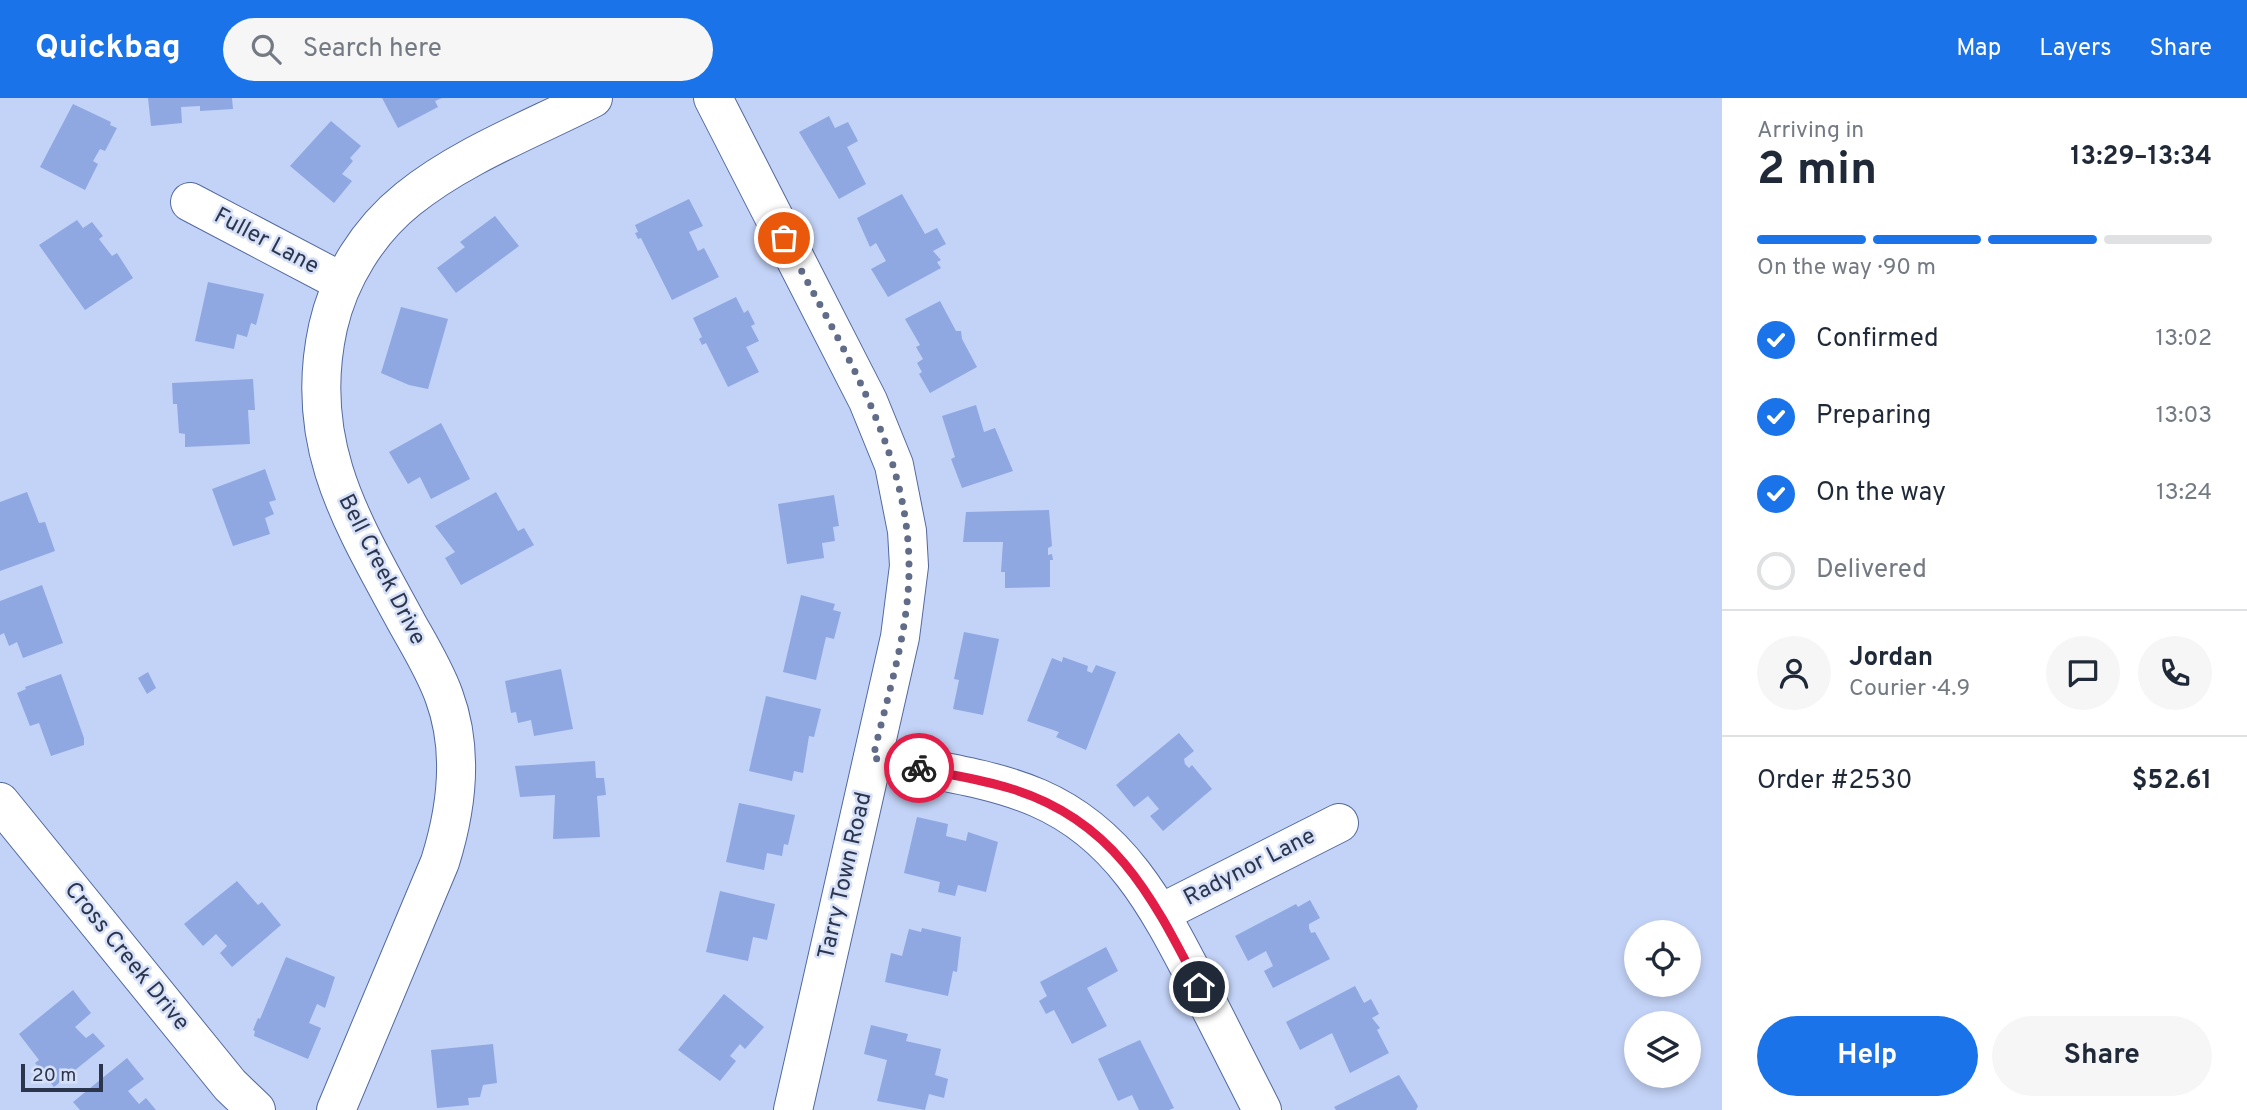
<!DOCTYPE html>
<html lang="en">
<head>
<meta charset="utf-8">
<style>
  body { margin:0; font-family:Overpass,sans-serif; background:#f6f6f7; color:#1f2937; height:100vh; display:flex; flex-direction:column; font-size:26px; white-space:nowrap }
  * { box-sizing:border-box; margin:0 }
  p { font-size:23px; color:#747a83 }
  .icon { flex:none; width:38px; height:38px; fill:none; stroke:currentColor; stroke-width:2; stroke-linecap:round; stroke-linejoin:round }
  .map { position:relative; flex:1; overflow:hidden }
  .sheet { display:flex; flex-direction:column; background:#fff; width:525px }
  .sheet>* { flex:none }
  .buttons { position:absolute; left:1624px; top:822px; display:grid; gap:14px }
  .buttons a { display:grid; place-items:center; width:77px; height:77px; border-radius:50%; background:#fff; box-shadow:0 4px 10px #0003; font-size:35px }
  .scale { position:absolute; left:21px; bottom:18px; width:82px; box-sizing:border-box; padding-left:7px; border:4px solid #2b354c; border-top:0; font-size:19px; line-height:24px; white-space:nowrap; color:#2b354c; -webkit-text-stroke:5px #d6e1f9; paint-order:stroke }
  .pin { position:absolute; display:grid; place-items:center; width:60px; height:60px; color:#fff; margin:-30px; border:4px solid #fff; border-radius:50%; box-shadow:0 2px 7px #0007 }
  .courier { position:absolute; display:grid; place-items:center; width:70px; height:70px; margin:-35px; border:5px solid #e11d48; border-radius:50%; background:#fff; color:#222; box-shadow:0 2px 9px #0007 }
  .headline em { font-style:normal; font-weight:700 }
  .headline div { display:flex; flex-direction:column-reverse }
  .headline { display:flex; align-items:center; justify-content:space-between; height:119px; padding:0 35px }
  h1 { font-size:46px; font-weight:700; line-height:52px }
  .bar { display:grid; grid-template-columns:repeat(4,1fr); gap:10px 7px; align-content:center; height:84px; padding:0 35px }
  .bar i { height:9px; border-radius:5px; background:#e0e1e3 }
  .bar .active { background:#1a73e8 }
  .bar p { grid-column:span 4 }
  .line { display:flex; align-items:center; gap:18px; padding:0 35px; border-top:2px solid #e0e1e3 }
  .line div { flex:1 }
  .round { display:grid; place-items:center; flex:none; width:74px; height:74px; border-radius:37px; background:#f6f6f7 }
  ol { padding:0 35px; list-style:none }
  li { display:flex; align-items:center; gap:21px; height:77px }
  li p { margin-inline-start:auto }
  li .icon { padding:7px; border-radius:50%; background:#1a73e8; color:#fff; stroke-width:4 }
  li:last-child { color:#747a83 }
  li i { width:38px; height:38px; border:4px solid #e0e1e3; border-radius:50% }
  .cta { display:flex; gap:14px; margin-top:auto; padding:14px 35px }
  .cta a { flex:1; height:80px; border-radius:42px; background:#1a73e8; color:#fff; font-size:28px; font-weight:700; line-height:80px; text-align:center }
  .cta a+a { background:#f6f6f7; color:#1f2937 }
  header { display:flex; align-items:center; gap:42px; box-sizing:border-box; height:98px; padding:0 35px; background:#1a73e8; color:#fff }
  header strong { font-size:33px }
  nav { display:flex; gap:38px; margin-inline-start:auto; font-size:24px }
  .search { width:490px; height:63px; background:#f6f6f7; display:flex; align-items:center; gap:18px; box-sizing:border-box; padding:0 24px; border-radius:38px; color:#747a83; font-size:26px }
  main { display:flex; flex:1; min-height:0 }
  .map>svg:first-child { display:block }
  .building { fill:#8fa8e2 }
  .lines { fill:none; stroke-linecap:round; stroke-linejoin:round }
  .minor-casing { stroke:#53699e; stroke-width:40 }
  .minor { stroke:#fff; stroke-width:38 }
  .done { stroke:#606c88; stroke-width:7; stroke-dasharray:0 12.6 }
  .route { stroke:#e11d48; stroke-width:9 }
  .labels { text-anchor:middle; dominant-baseline:central; stroke-width:5; stroke-linejoin:round; paint-order:stroke }
  .street-label { font-size:23px; fill:#2b354c; stroke:#d6e1f9 }
</style>
</head>
<body>
<header>
<strong>Quickbag</strong>
<div class="search"><svg class="icon" aria-label="search" viewBox="0 0 24 24"><circle cx="10" cy="10" r="6"/><path d="M15 15l6 6"/></svg>Search here</div>
<nav><a>Map</a><a>Layers</a><a>Share</a></nav>
</header>
<main>
<div class="map">
<svg width="1722" height="1012" viewBox="0 0 1722 1012">
  <rect width="100%" height="100%" fill="#c3d3f7"/>
  <!-- building -->
  <g class="building">
    <path d="M148 0H232L233 11 200 13V8L181 9 182 25 151 28Z"/>
    <path d="M382 0H442L435 3 438 9 398 30Z"/>
    <path d="M73 6 111 24 110 27 117 30 105 53 100 51 93 63 98 66 85 92 40 69Z"/>
    <path d="M829 18 835 30 848 24 858 43 847 49 866 86 839 101 799 34Z"/>
    <path d="M331 23 361 48 350 60 353 63 342 76 352 83 334 105 290 68Z"/>
    <path d="M902 96 925 136 937 130 946 146 933 153 941 162 937 164 941 170 888 199 871 171 886 163 876 145 870 149 857 120Z"/>
    <path d="M689 101 703 128 689 134 698 153 704 150 719 179 672 202 641 140 638 141 635 135 638 134 635 127Z"/>
    <path d="M495 118 519 148 456 195 437 170 465 149 460 144Z"/>
    <path d="M77 122 83 130 92 124 103 138 99 141 112 158 117 155 133 180 85 212 39 147Z"/>
    <path d="M208 184 264 196 256 227 251 225 247 239 237 236 234 251 195 243Z"/>
    <path d="M736 199 744 215 748 212 755 226 751 228 759 243 746 249 759 274 728 289 706 245 702 247 699 241 702 239 693 220Z"/>
    <path d="M940 203 956 233H961L962 241 977 269 930 295 919 276 922 274 917 265 923 261 916 249 920 247 905 221Z"/>
    <path d="M401 209 448 221 428 291 409 287 381 275Z"/>
    <path d="M253 281 255 312H248L250 346 185 349V336L179 335 177 306H173L172 285Z"/>
    <path d="M976 307 984 334 995 330 1013 373 962 390 951 361 955 359 942 318Z"/>
    <path d="M441 325 470 381 431 401 420 379 408 386 389 354Z"/>
    <path d="M265 371 276 402 269 404 274 416 265 420 270 436 233 448 212 391Z"/>
    <path d="M27 394 39 425 45 424 55 453 0 473V404Z"/>
    <path d="M496 394 518 433 524 430 534 447 461 487 445 460 455 454 435 428Z"/>
    <path d="M834 397 839 428 833 429 835 443 822 445 824 460 787 466 778 406Z"/>
    <path d="M1049 412 1052 448 1048 450V457L1052 456 1053 462H1050V489L1005 490V474H1001L1003 444H963L966 414Z"/>
    <path d="M42 487 63 545 23 560 17 544 9 548 4 535 0 537V503Z"/>
    <path d="M801 497 835 506 833 512 841 514 834 541 826 539 816 582 783 574Z"/>
    <path d="M964 534 999 541 983 617 953 611 959 582 954 581Z"/>
    <path d="M1063 559 1088 568 1087 573 1092 575 1096 567 1116 574 1086 652 1056 639 1059 634 1027 623 1052 560 1062 564Z"/>
    <path d="M561 571 573 631 534 638 531 622 518 625 516 614 511 615 505 583Z"/>
    <path d="M148 574 156 590 147 596 138 580Z"/>
    <path d="M61 576 84 640V647L51 658 39 625 30 628 17 595 26 591 25 589Z"/>
    <path d="M766 598 821 611 814 639 809 638 803 675 794 673 792 683 749 673Z"/>
    <path d="M1179 635 1194 653 1184 661 1185 666 1189 670 1192 667 1212 691 1163 733 1150 718 1159 711 1148 698 1134 709 1116 687Z"/>
    <path d="M595 663 596 680H604L606 697 597 698 600 739 553 741 555 697 520 699 515 668Z"/>
    <path d="M739 705 795 717 788 747 784 746 782 758 767 755 764 772 726 764Z"/>
    <path d="M917 719 948 726 946 738 966 743 968 734 998 744 986 794 958 787 955 798 938 794 940 784 904 775Z"/>
    <path d="M237 783 258 807 262 804 281 827 232 869 220 855 227 848 216 836 203 848 184 826Z"/>
    <path d="M720 793 775 806 767 842 753 839 748 863 706 854Z"/>
    <path d="M1310 802 1320 820 1309 826V830L1311 835 1315 834 1330 861 1273 890 1264 873 1273 868 1266 853 1248 863 1235 838 1296 806 1298 809Z"/>
    <path d="M922 830 961 839 957 874 953 873 948 898 885 884 891 855 902 858 909 831 921 834Z"/>
    <path d="M1106 849 1118 873 1087 890 1107 928 1072 946 1054 912 1046 916 1039 903 1047 898 1040 884Z"/>
    <path d="M286 859 335 879 325 910 317 906 309 925 321 930 308 961 254 938 255 933 253 932 258 920 260 921Z"/>
    <path d="M1355 888 1364 905 1371 901 1379 916 1372 920 1380 930 1377 932 1389 955 1350 975 1332 935 1300 952 1286 924Z"/>
    <path d="M73 892 91 915 75 929 86 940 93 935 105 948 54 989 35 965 39 962 19 936Z"/>
    <path d="M724 896 764 929 745 951 740 946 730 958 736 963 720 983 678 952Z"/>
    <path d="M871 927 908 936 906 943 941 951 935 977 948 981 944 1000 929 996 925 1012 877 1003 887 962 864 956Z"/>
    <path d="M1140 942 1174 1010 1169 1012H1139L1132 997 1118 1003 1098 961Z"/>
    <path d="M493 946 497 985 483 987 480 999 468 1000 469 1007 437 1010 431 952Z"/>
    <path d="M127 960 144 981 128 993 139 1006 146 1000 156 1012H80L73 1004Z"/>
    <path d="M1399 977 1418 1008 1416 1012H1336L1334 1009Z"/>
  </g>
  <g class="lines">
    <!-- minor casing -->
    <g class="minor-casing">
      <g id="minor">
        <path d="M713 0 868 303 894 367 907 433 909 468 900 539 793 1012"/>
        <path d="M190 104 342 184"/>
        <path d="M873 660C927 672 987 678 1038 700 1121 736 1158 809 1197 884 1219 927 1240 969 1262 1012"/>
        <path d="M0 704 230 987 256 1012"/>
        <path d="M1161 815 1339 725"/>
        <path d="M336 1012 440 764C457 710 464 652 444 598 435 573 421 550 408 527 354 427 302 348 328 229 339 180 368 133 408 101 461 58 532 31 593 0"/>
      </g>
    </g>
    <!-- minor -->
    <use href="#minor" class="minor"/>
  </g>
  <g class="lines">
    <!-- done -->
    <path class="done" d="M784 140C837 242 908 348 909 466 910 531 887 598 873 660L919 670"/>
    <!-- route -->
    <path class="route" d="M919 670C949 677 980 681 1009 690 1114 721 1152 798 1199 889"/>
  </g>
  <g class="labels">
    <!-- street labels -->
    <g class="street-label">
      <text transform="translate(266 144) rotate(28)">Fuller Lane</text>
      <text transform="translate(381 472) rotate(63)">Bell Creek Drive</text>
      <text transform="translate(1250 770) rotate(-27)">Radynor Lane</text>
      <text transform="translate(846 778) rotate(-77)">Tarry Town Road</text>
      <text transform="translate(126 859) rotate(51)">Cross Creek Drive</text>
    </g>
  </g>
</svg>
<div class="buttons">
<a><svg class="icon" aria-label="locate" viewBox="0 0 24 24"><circle cx="12" cy="12" r="6"/><path d="M12 2v4M12 18v4M2 12h4M18 12h4"/></svg></a>
<a><svg class="icon" aria-label="layers" viewBox="0 0 24 24"><path d="M12 4l9 5-9 5-9-5zM3 14l9 5 9-5"/></svg></a>
</div>
<div class="scale">20 m</div>
<div class="pin" style="left:784px;top:140px;background:#ea580c"><svg class="icon" aria-label="bag" viewBox="0 0 24 24"><path d="M5 8h14l-1 12H6zM9 8a3 3 0 0 1 6 0"/></svg></div>
<div class="pin" style="left:1199px;top:889px;background:#1f2937"><svg class="icon" aria-label="home" viewBox="0 0 24 24"><path d="M3 11l9-7 9 7M6 9v11h12V9"/></svg></div>
<div class="courier" style="left:919px;top:670px"><svg class="icon" aria-label="bike" viewBox="0 0 24 24"><circle cx="6" cy="16" r="4"/><circle cx="18" cy="16" r="4"/><path d="M6 16l4-8h5l3 8M10 8l3 8H6M13 5h3"/></svg></div>
</div>
<section class="sheet">
<div class="headline"><div><h1>2 min</h1><p>Arriving in</p></div><em>13:29–13:34</em></div>
<div class="bar"><i class="active"></i><i class="active"></i><i class="active"></i><i></i><p>On the way · 90 m</p></div>
<ol>
<li><svg class="icon" aria-label="check" viewBox="0 0 24 24"><path d="M5 12l5 5 9-10"/></svg>Confirmed<p>13:02</p></li>
<li><svg class="icon" aria-label="check" viewBox="0 0 24 24"><path d="M5 12l5 5 9-10"/></svg>Preparing<p>13:03</p></li>
<li><svg class="icon" aria-label="check" viewBox="0 0 24 24"><path d="M5 12l5 5 9-10"/></svg>On the way<p>13:24</p></li>
<li><i></i>Delivered</li>
</ol>
<div class="line" style="height:126px"><a class="round"><svg class="icon" aria-label="person" viewBox="0 0 24 24"><circle cx="12" cy="8" r="4"/><path d="M4 21q1-7 8-7t8 7"/></svg></a><div><b>Jordan</b><p>Courier · 4.9</p></div><a class="round"><svg class="icon" aria-label="chat" viewBox="0 0 24 24"><path d="M4 5h16v11H9l-5 4z"/></svg></a><a class="round"><svg class="icon" aria-label="phone" viewBox="0 0 24 24"><path d="M5 4h4l2 5-3 2q2 4 5 5l2-3 5 2v4C11 20 4 13 5 4z"/></svg></a></div>
<div class="line" style="height:91px"><div>Order #2530</div><b>$52.61</b></div>
<div class="cta"><a>Help</a><a>Share</a></div>
</section>
</main>
</body>
</html>
